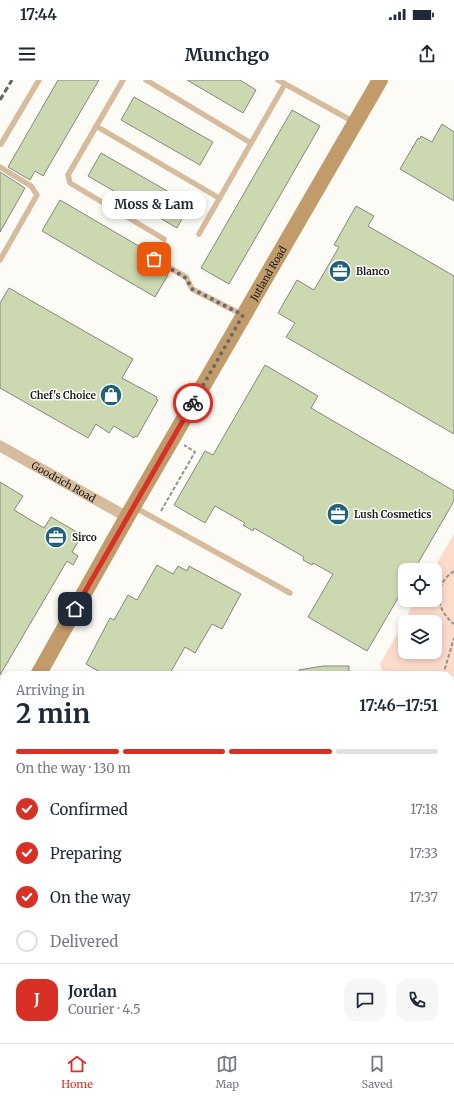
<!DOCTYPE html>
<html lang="en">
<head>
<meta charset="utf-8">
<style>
  body { margin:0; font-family:Merriweather,serif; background:#f6f6f7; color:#1f2937; height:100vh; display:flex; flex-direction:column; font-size:15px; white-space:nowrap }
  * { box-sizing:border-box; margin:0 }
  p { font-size:13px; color:#747a83 }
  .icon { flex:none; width:22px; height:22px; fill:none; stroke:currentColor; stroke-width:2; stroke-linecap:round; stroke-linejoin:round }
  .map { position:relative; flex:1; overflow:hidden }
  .sheet { position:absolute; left:0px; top:591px; width:454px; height:372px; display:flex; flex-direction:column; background:#fff; border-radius:12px 12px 0 0; box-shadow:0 2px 6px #0003 }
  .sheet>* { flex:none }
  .tools { position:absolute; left:398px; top:483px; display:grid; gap:8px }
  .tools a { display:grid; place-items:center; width:44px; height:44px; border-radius:8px; background:#fff; box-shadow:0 2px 6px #0003; font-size:20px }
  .pin { position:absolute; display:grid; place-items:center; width:34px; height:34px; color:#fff; margin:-17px; border-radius:8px; box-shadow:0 2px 6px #0006 }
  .courier { position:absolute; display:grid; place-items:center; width:40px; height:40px; margin:-20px; border:3px solid #d93025; border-radius:50%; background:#fff; color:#222; box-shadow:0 1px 5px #0007 }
  .bubble { position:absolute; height:28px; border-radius:12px; background:#fff; box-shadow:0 2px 6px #0003; font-size:13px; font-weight:700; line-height:28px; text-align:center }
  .headline em { font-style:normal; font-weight:700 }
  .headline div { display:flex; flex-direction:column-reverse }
  .headline { display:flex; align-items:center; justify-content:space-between; height:68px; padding:0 16px }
  h1 { font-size:26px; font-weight:700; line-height:30px }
  .bar { display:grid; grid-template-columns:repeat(4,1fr); gap:6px 4px; align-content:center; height:48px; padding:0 16px }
  .bar i { height:5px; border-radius:3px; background:#e0e1e3 }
  .bar .selected { background:#d93025 }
  .bar p { grid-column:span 4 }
  .line { display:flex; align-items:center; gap:10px; padding:0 16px; border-top:1px solid #e0e1e3 }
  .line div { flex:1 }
  .round { display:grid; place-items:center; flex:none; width:42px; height:42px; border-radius:12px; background:#f6f6f7 }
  ol { padding:0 16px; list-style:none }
  li { display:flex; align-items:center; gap:12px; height:44px }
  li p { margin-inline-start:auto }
  li .icon { padding:4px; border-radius:50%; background:#d93025; color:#fff; stroke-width:4 }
  li:last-child { color:#747a83 }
  li i { width:22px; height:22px; border:2px solid #e0e1e3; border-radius:50% }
  .status { display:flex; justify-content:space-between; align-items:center; height:28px; padding:0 20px; background:#fff; direction:ltr }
  .status svg { height:11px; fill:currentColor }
  header { display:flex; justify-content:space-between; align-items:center; height:52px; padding:0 16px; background:#fff; font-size:18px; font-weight:700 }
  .tab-bar { display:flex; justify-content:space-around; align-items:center; height:56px; border-top:1px solid #e0e1e3; background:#fff; font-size:11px; color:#747a83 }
  .tab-bar a { display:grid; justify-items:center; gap:2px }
  .tab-bar .selected { color:#d93025 }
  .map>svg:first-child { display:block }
  .green { fill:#fddbca; fill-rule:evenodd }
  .building { fill:#ccd9b0; stroke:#858782 }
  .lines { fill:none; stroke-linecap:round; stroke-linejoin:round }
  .path { stroke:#94938f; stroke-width:2; stroke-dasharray:4 2; stroke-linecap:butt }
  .lane { stroke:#d6bb9c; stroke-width:5.5 }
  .street { stroke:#d6bb9c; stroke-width:11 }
  .secondary { stroke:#c29b6b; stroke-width:16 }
  .rail { stroke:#666562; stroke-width:3; stroke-dasharray:6 3; stroke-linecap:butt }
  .done { stroke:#6a6966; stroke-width:4; stroke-dasharray:0 7.2 }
  .route { stroke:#d93025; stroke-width:5 }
  .labels { text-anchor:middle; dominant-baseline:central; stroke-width:3; stroke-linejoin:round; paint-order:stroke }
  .poi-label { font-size:10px; font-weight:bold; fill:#1b1b19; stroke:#fff; text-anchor:start }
  .street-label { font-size:10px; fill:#1b1b19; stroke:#fff }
</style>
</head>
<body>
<div class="status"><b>17:44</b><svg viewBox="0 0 49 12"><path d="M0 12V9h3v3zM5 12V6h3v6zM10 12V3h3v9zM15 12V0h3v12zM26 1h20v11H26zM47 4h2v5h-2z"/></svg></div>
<header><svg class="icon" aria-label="menu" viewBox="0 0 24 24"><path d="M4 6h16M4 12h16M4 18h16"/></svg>Munchgo<svg class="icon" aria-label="share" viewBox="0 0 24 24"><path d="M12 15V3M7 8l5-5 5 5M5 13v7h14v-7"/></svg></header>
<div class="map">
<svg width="454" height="963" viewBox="0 0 454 963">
  <rect width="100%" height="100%" fill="#fcfbf6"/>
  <!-- green -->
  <path class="green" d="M454 454V595L450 602V595H383L380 584 416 520H435V490H433ZM405 542H435V572H405Z"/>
  <!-- building -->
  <g class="building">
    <path d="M58 0H99L43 96 35 91 30 100 8 87Z"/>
    <path d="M187 0H240L256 10 243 33Z"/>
    <path d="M134 17 213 62 200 85 121 40Z"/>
    <path d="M292 30 320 46 229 204 201 188Z"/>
    <path d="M442 44 454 52V121L400 89 418 58 420 59 421 56 432 62Z"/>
    <path d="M101 73 190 124 177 148 88 96Z"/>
    <path d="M0 92 25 108 0 152Z"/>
    <path d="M60 120 149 172 144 181 168 195 155 217 42 151Z"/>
    <path d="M356 126 374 136 368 146 454 196V354L286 257 295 243 278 233 297 200 314 210 339 167 334 165Z"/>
    <path d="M9 208 133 279 122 298 157 317 156 319 158 320 137 357 135 356 134 358 114 346 109 353 96 344 88 358 0 308V223Z"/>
    <path d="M265 285 318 316 311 328 454 411V421L414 490H405V506L367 571 308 537 333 494 313 483 312 485 303 480 304 477 254 448 253 451 243 445 245 443 215 426 205 443 174 425 205 371 213 375Z"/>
    <path d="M0 402 23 416 14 430 44 448 51 437 82 455 72 472 78 476 73 485 67 481 0 595Z"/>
    <path d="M157 485 173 494 178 486 187 491 189 486 241 514 222 549 212 544 195 573 185 567 169 595H105L86 584 110 538 114 540 128 515 137 520Z"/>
    <path d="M323 586H349V595H300L299 590Z"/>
  </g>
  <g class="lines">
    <!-- path -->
    <g class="path">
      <path d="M161 431 195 372 184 365"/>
      <path d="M454 491C433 505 435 529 454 544"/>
      <path d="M443 595 454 558"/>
    </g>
    <!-- lane -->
    <g class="lane">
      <path d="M123 0 68 95 70 103 164 159"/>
      <path d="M146 0 251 63"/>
      <path d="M278 0 354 42"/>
      <path d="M96 46 219 118"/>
      <path d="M1 64 39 0"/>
      <path d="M0 87 31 106 37 115 0 180"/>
      <path d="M199 154 285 4"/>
      <path d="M154 179 186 197 192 209 243 235"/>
      <path d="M134 427 290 513"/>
    </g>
    <!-- street -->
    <g class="street">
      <path id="s1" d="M0 366 127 437"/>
      <path d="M450 748 454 750"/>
      <path d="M450 951 454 954"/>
    </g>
    <!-- secondary -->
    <g class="secondary">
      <path id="s2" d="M38 595 127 437 380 0"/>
      <path d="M0 664 4 657"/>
    </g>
    <!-- rail -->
    <path class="rail" d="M0 20 12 0"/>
  </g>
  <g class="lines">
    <!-- done -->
    <path class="done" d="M154 179 186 198 192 209 243 235 193 323"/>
    <!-- route -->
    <path class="route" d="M75 529 193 323"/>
  </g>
  <!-- icons -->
  <defs>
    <g id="office-disc" transform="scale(1.15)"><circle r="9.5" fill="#206376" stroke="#fff"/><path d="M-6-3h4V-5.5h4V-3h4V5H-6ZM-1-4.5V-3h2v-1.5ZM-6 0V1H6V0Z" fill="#fff"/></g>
    <g id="shop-disc" transform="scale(1.15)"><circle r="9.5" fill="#206376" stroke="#fff"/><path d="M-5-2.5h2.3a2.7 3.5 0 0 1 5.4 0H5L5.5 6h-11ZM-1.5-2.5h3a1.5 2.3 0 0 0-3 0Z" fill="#fff"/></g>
  </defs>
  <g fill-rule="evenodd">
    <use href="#office-disc" x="340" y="191"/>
    <use href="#shop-disc" x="111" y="315"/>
    <use href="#office-disc" x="338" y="434"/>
    <use href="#office-disc" x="56" y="457"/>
  </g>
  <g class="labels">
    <!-- poi labels -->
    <g class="poi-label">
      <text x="356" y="191">Blanco</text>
      <text x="96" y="315" text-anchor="end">Chef's Choice</text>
      <text x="354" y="434">Lush Cosmetics</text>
      <text x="72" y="457">Sirco</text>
    </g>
    <!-- street labels -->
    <g class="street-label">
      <text stroke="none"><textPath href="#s2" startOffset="463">Jutland Road</textPath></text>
      <text stroke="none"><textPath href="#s1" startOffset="73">Goodrich Road</textPath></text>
    </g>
  </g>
</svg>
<div class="tools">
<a><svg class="icon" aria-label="locate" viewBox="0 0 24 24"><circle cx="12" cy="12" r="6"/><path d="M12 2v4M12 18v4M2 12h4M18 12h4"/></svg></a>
<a><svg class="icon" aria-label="layers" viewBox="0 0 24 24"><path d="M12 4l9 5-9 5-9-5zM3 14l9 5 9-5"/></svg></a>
</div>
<div class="pin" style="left:154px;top:179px;background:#ea580c"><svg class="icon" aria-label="bag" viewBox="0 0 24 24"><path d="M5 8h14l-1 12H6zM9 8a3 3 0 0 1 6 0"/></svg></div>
<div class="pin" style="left:75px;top:529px;background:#1f2937"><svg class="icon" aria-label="home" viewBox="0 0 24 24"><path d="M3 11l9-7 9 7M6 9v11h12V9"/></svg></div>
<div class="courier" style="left:193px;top:323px"><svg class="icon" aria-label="bike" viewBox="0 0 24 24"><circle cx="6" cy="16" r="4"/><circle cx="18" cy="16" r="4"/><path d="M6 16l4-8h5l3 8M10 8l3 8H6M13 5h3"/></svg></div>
<div class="bubble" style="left:102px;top:111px;width:104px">Moss &amp; Lam</div>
<section class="sheet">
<div class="headline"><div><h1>2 min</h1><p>Arriving in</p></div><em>17:46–17:51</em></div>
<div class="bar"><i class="selected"></i><i class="selected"></i><i class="selected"></i><i></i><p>On the way · 130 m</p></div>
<ol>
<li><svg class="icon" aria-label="check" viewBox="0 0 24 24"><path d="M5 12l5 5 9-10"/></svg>Confirmed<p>17:18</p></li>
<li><svg class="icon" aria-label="check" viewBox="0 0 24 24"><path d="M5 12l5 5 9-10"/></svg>Preparing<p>17:33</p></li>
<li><svg class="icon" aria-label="check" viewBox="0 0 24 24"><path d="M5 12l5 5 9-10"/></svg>On the way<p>17:37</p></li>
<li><i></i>Delivered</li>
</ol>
<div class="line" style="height:72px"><b class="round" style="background:#d93025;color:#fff">J</b><div><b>Jordan</b><p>Courier · 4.5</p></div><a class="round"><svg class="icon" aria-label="chat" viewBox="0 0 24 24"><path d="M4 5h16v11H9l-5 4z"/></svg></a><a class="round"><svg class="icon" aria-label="phone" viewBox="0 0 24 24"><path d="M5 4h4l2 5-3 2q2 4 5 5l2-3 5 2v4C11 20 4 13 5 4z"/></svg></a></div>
</section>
</div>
<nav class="tab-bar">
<a class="selected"><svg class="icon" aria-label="home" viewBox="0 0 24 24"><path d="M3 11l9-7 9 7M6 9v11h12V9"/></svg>Home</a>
<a><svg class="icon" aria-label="map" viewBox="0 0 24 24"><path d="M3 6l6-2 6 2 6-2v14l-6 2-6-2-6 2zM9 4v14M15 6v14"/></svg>Map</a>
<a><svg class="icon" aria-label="saved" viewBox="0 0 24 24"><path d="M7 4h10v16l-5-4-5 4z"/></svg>Saved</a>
</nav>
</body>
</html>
